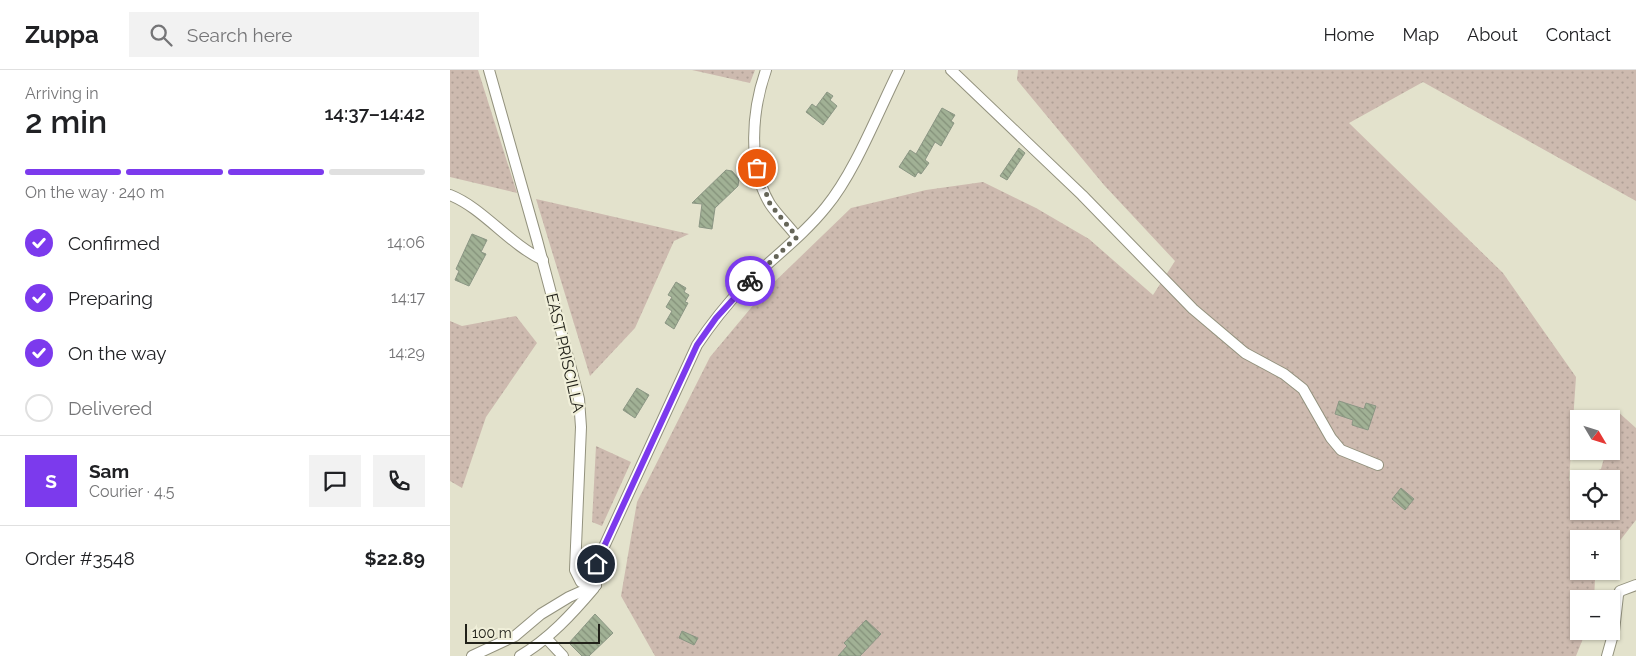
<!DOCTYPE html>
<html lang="en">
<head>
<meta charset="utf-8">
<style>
  body { margin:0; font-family:Raleway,sans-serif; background:#f2f2f2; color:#202124; height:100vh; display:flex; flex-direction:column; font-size:19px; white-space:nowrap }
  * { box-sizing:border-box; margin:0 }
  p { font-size:16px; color:#757577 }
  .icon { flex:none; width:28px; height:28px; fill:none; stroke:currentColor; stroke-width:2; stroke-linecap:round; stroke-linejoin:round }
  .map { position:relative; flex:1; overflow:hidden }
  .details { display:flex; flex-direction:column; background:#fff; width:450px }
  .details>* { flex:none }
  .needle { width:32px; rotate:128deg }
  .fabs { position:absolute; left:1120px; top:340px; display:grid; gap:10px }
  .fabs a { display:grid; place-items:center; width:50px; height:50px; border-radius:0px; background:#fff; box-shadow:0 1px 4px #0004; font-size:25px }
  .scale { position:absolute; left:15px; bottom:12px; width:135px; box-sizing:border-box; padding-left:5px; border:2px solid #212119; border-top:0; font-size:14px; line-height:18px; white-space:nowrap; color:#212119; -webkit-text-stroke:4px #f0efd9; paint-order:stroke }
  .pin { position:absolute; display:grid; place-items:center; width:42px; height:42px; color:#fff; margin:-21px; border:2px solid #fff; border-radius:50%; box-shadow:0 1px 5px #0007 }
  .courier { position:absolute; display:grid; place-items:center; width:50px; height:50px; margin:-25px; border:4px solid #7c3aed; border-radius:50%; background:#fff; color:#222; box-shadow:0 1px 6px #0007 }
  .overview em { font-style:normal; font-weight:600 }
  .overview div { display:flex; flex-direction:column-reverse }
  .overview { display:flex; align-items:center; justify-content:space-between; height:85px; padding:0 25px }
  h1 { font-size:32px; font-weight:600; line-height:38px }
  .bar { display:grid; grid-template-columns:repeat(4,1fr); gap:8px 5px; align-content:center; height:60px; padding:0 25px }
  .bar i { height:6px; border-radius:4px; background:#e0e0e0 }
  .bar .current { background:#7c3aed }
  .bar p { grid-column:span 4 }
  .line { display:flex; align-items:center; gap:12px; padding:0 25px; border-top:1px solid #e0e0e0 }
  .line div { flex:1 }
  .round { display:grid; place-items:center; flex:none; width:52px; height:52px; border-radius:0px; background:#f2f2f2 }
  ol { padding:0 25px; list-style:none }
  li { display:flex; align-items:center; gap:15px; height:55px }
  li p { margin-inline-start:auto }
  li .icon { padding:5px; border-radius:50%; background:#7c3aed; color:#fff; stroke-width:4 }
  li:last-child { color:#757577 }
  li i { width:28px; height:28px; border:2px solid #e0e0e0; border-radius:50% }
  header { display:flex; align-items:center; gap:30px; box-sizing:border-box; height:70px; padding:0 25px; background:#fff; border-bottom:1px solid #e0e0e0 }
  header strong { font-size:24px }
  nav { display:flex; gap:28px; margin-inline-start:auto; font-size:18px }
  .search { width:350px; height:45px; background:#f2f2f2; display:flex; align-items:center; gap:12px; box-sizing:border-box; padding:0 18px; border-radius:0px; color:#757577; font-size:19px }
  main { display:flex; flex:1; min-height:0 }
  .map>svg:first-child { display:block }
  .grass { fill:url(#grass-dots); fill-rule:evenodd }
  .building { fill:url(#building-back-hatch); stroke:#8b9684 }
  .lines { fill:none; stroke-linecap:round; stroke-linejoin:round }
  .minor-casing { stroke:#93927e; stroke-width:12 }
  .minor { stroke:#fff; stroke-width:10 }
  .done { stroke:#656558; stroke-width:5; stroke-dasharray:0 9 }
  .route { stroke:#7c3aed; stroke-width:6 }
  .labels { text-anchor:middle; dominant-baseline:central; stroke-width:4.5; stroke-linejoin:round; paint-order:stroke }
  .street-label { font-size:16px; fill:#212119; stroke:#f0efd9 }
</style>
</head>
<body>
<header>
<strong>Zuppa</strong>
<div class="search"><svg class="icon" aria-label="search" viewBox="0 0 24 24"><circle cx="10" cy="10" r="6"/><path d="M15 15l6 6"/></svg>Search here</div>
<nav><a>Home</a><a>Map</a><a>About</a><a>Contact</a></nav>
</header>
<main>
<section class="details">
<div class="overview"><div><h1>2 min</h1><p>Arriving in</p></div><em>14:37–14:42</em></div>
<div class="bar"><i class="current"></i><i class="current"></i><i class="current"></i><i></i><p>On the way · 240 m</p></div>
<ol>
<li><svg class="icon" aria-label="check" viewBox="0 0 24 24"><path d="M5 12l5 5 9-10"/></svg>Confirmed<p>14:06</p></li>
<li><svg class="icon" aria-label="check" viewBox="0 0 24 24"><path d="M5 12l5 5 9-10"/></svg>Preparing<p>14:17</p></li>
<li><svg class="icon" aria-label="check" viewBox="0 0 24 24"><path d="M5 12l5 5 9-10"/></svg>On the way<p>14:29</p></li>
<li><i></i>Delivered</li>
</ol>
<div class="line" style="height:90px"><b class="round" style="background:#7c3aed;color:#fff">S</b><div><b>Sam</b><p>Courier · 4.5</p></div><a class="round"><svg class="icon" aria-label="chat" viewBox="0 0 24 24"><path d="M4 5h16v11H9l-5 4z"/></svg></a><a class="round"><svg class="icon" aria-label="phone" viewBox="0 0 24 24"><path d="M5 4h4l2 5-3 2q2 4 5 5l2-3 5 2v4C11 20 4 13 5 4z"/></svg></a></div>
<div class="line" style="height:65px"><div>Order #3548</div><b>$22.89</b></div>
</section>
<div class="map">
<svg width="1186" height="586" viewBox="0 0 1186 586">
  <defs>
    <pattern id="grass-dots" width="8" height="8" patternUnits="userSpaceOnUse" patternTransform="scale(1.25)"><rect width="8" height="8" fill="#cdbaaf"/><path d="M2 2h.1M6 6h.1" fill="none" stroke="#b0a096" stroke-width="1.8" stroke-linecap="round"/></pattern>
    <pattern id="building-back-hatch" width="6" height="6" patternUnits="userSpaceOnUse" patternTransform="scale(1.25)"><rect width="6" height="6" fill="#a1b195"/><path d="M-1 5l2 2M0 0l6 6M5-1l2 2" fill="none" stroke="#839079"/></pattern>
  </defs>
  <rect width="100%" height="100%" fill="#e3e2cc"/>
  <!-- grass -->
  <g class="grass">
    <path d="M0 0H28L67 123 0 107Z"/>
    <path d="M242 0H305L300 13Z"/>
    <path d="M568 0H1186V131L973 12 899 53 1053 203 1126 307 1119 411 1151 399 1156 381H1161V359L1166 340 1186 358V450L1161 482V469H1129V501H1150L1145 510 1144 529H1129V561H1136L1126 586H205L171 526 187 432 260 287 315 221 401 138 476 120 533 112 586 138 639 169 703 225 725 191 654 115 567 10ZM1129 409H1161V441H1129Z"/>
    <path d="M86 129 239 164 224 171 185 258 140 306Z"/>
    <path d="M66 246 87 273 36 347 12 418 0 411V251L12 256Z"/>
    <path d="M146 376 181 392 152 456 142 452Z"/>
  </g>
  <!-- building -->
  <g class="building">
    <path d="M377 22 383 26 380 30 387 36 373 55 356 42 362 34 366 37Z"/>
    <path d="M492 38 505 45 501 51 504 53 491 76 485 72 475 90 479 93 471 104 468 102 465 107 449 97 460 80 466 84Z"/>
    <path d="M569 78 575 83 557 110 550 106Z"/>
    <path d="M276 100 282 101 289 109 288 116 265 138 262 159 249 157 252 134 242 133Z"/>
    <path d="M22 164 37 170 31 182 36 184 19 216 5 210 9 201 6 199Z"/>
    <path d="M226 212 236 218 234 222 239 225 235 232 238 233 224 259 215 253 222 241 216 237 222 227 218 225Z"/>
    <path d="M187 318 199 325 185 348 173 340Z"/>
    <path d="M889 331 914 339 916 333 926 336 918 360 902 355 903 350 885 344Z"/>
    <path d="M951 418 964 429 955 440 942 429Z"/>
    <path d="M145 544 163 563 139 586H132L119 573Z"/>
    <path d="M416 550 431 564 410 586H388L397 576 394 573Z"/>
    <path d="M232 561 248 568 244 575 229 568Z"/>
  </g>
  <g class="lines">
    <!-- minor casing -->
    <g class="minor-casing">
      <g id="minor">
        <path d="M39 0 87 170 129 329 131 357 125 500 131 512 146 515"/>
        <path d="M316 0C302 40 297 96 320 134 328 146 339 156 347 167"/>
        <path d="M501 0 632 125 743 239 795 283 834 304 853 319 881 368 891 380 928 395"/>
        <path d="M0 125C33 138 59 174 93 190"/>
        <path d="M146 515V494L247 275C261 254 277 234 294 216 321 189 352 167 376 137 405 102 428 42 449 0"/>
        <path d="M96 568 113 586"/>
        <path d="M22 586 65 566 91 544 119 527 146 515"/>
        <path d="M70 586C99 569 122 544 144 518"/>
        <path d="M1157 586 1164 561 1168 525 1170 521 1186 515"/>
      </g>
    </g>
    <!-- minor -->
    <use href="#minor" class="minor"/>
  </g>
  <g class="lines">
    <!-- done -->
    <path class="done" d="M300 211 347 167 320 134 307 98"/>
    <!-- route -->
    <path class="route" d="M146 494 247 275 266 248 300 211"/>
  </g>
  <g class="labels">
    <!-- street labels -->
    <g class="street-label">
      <text transform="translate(115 283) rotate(77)">EAST PRISCILLA</text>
    </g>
  </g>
</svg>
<div class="fabs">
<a><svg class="needle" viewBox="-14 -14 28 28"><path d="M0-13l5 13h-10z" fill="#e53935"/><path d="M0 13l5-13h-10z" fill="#757577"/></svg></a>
<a><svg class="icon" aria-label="locate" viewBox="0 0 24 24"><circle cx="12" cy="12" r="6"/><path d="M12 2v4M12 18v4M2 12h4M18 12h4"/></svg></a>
<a>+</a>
<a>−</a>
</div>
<div class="scale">100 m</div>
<div class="pin" style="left:307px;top:98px;background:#ea580c"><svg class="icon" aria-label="bag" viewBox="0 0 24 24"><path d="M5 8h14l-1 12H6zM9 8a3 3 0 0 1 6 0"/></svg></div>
<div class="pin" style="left:146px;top:494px;background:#1f2937"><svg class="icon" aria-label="home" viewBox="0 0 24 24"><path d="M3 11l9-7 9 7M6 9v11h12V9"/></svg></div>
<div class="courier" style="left:300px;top:211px"><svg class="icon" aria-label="bike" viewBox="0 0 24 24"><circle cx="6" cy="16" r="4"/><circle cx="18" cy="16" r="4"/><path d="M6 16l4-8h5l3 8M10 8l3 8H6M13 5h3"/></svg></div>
</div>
</main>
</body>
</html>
